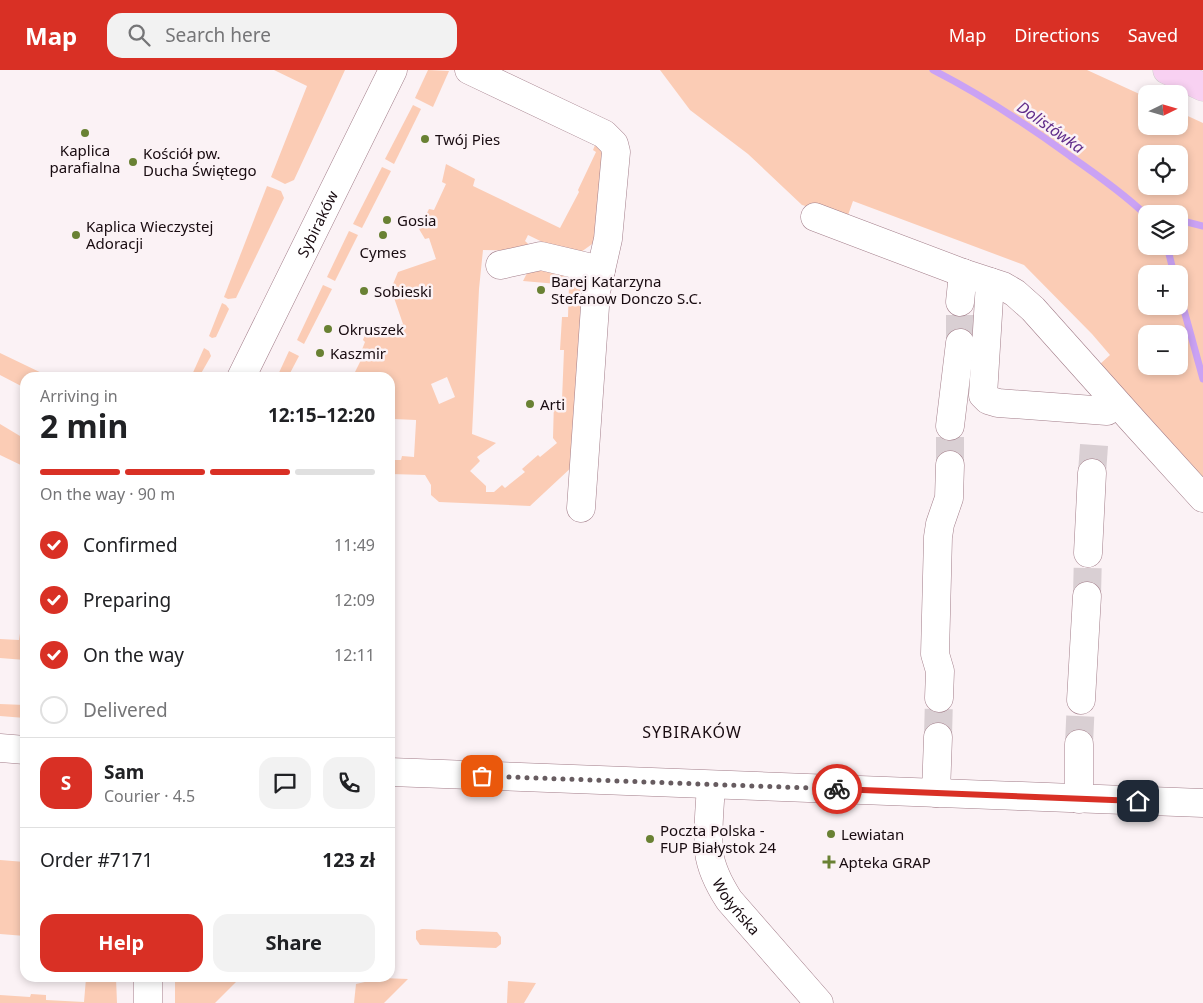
<!DOCTYPE html>
<html lang="en">
<head>
<meta charset="utf-8">
<style>
  body { margin:0; font-family:"Noto Sans",sans-serif; background:#f2f2f2; color:#202124; height:100vh; display:flex; flex-direction:column; font-size:19px; white-space:nowrap }
  * { box-sizing:border-box; margin:0 }
  p { font-size:16px; color:#757577 }
  .icon { flex:none; width:28px; height:28px; fill:none; stroke:currentColor; stroke-width:2; stroke-linecap:round; stroke-linejoin:round }
  .map { position:relative; flex:1; overflow:hidden }
  .details { position:absolute; left:20px; top:302px; width:375px; height:610px; display:flex; flex-direction:column; background:#fff; border-radius:15px; box-shadow:0 2px 8px #0003 }
  .details>* { flex:none }
  .needle { width:32px; rotate:85deg }
  .fabs { position:absolute; left:1138px; top:15px; display:grid; gap:10px }
  .fabs a { display:grid; place-items:center; width:50px; height:50px; border-radius:10px; background:#fff; box-shadow:0 2px 8px #0003; font-size:25px }
  .pin { position:absolute; display:grid; place-items:center; width:42px; height:42px; color:#fff; margin:-21px; border-radius:10px; box-shadow:0 2px 8px #0006 }
  .courier { position:absolute; display:grid; place-items:center; width:50px; height:50px; margin:-25px; border:4px solid #d93025; border-radius:50%; background:#fff; color:#222; box-shadow:0 1px 6px #0007 }
  .headline em { font-style:normal; font-weight:700 }
  .headline div { display:flex; flex-direction:column-reverse }
  .headline { display:flex; align-items:center; justify-content:space-between; height:85px; padding:0 20px }
  h1 { font-size:32px; font-weight:700; line-height:38px }
  .bar { display:grid; grid-template-columns:repeat(4,1fr); gap:8px 5px; align-content:center; height:60px; padding:0 20px }
  .bar i { height:6px; border-radius:4px; background:#e0e0e0 }
  .bar .selected { background:#d93025 }
  .bar p { grid-column:span 4 }
  .line { display:flex; align-items:center; gap:12px; padding:0 20px; border-top:1px solid #e0e0e0 }
  .line div { flex:1 }
  .round { display:grid; place-items:center; flex:none; width:52px; height:52px; border-radius:15px; background:#f2f2f2 }
  ol { padding:0 20px; list-style:none }
  li { display:flex; align-items:center; gap:15px; height:55px }
  li p { margin-inline-start:auto }
  li .icon { padding:5px; border-radius:50%; background:#d93025; color:#fff; stroke-width:4 }
  li:last-child { color:#757577 }
  li i { width:28px; height:28px; border:2px solid #e0e0e0; border-radius:50% }
  .primary-button { display:flex; gap:10px; margin-top:auto; padding:10px 20px }
  .primary-button a { flex:1; height:58px; border-radius:15px; background:#d93025; color:#fff; font-size:20px; font-weight:700; line-height:58px; text-align:center }
  .primary-button a+a { background:#f2f2f2; color:#202124 }
  header { display:flex; align-items:center; gap:30px; box-sizing:border-box; height:70px; padding:0 25px; background:#d93025; color:#fff }
  header strong { font-size:24px }
  nav { display:flex; gap:28px; margin-inline-start:auto; font-size:18px }
  .search { width:350px; height:45px; background:#f2f2f2; display:flex; align-items:center; gap:12px; box-sizing:border-box; padding:0 18px; border-radius:15px; color:#757577; font-size:19px }
  .map>svg:first-child { display:block }
  .green { fill:#fbccb5; fill-rule:evenodd }
  .lines { fill:none; stroke-linecap:round; stroke-linejoin:round }
  .stream { stroke:#caa2f4; stroke-width:7 }
  .minor-tunnel { stroke:#d9cfd3; stroke-width:28; stroke-dasharray:28 14; stroke-linecap:butt }
  .minor-casing { stroke:#a27d89; stroke-width:29 }
  .major-casing { stroke:#d1cecf; stroke-width:29 }
  .minor { stroke:#fff; stroke-width:28 }
  .major { stroke:#f8d1f2; stroke-width:28 }
  .done { stroke:#675c60; stroke-width:5; stroke-dasharray:0 9 }
  .route { stroke:#d93025; stroke-width:6 }
  .poi-dot { fill:#698133; stroke:#fbf2f5; stroke-width:2 }
  .labels { text-anchor:middle; dominant-baseline:central; stroke-width:5; stroke-linejoin:round; paint-order:stroke }
  .poi-label { font-size:15px; fill:#180b10; stroke:#fbf2f5; text-anchor:start }
  .street-label { font-size:15px; fill:#180b10; stroke:#fbf2f5 }
  .water-label { font-size:16px; font-style:italic; fill:#602c8a; stroke:#fbf2f5 }
  .neighbourhood-label { font-size:16px; letter-spacing:1px; fill:#180b10; stroke:#fbf2f5 }
</style>
</head>
<body>
<header>
<strong>Map</strong>
<div class="search"><svg class="icon" aria-label="search" viewBox="0 0 24 24"><circle cx="10" cy="10" r="6"/><path d="M15 15l6 6"/></svg>Search here</div>
<nav><a>Map</a><a>Directions</a><a>Saved</a></nav>
</header>
<div class="map">
<svg width="1203" height="933" viewBox="0 0 1203 933">
  <rect width="100%" height="100%" fill="#fbf2f5"/>
  <!-- green -->
  <g class="green">
    <path d="M274 0H345L294 110 285 114 271 107 307 16Z"/>
    <path d="M428 0 449 1 433 37 415 28Z"/>
    <path d="M660 0H1087L1146 27V56H1179V42L1203 53V410L1099 295 1110 285 1092 264 1024 195 853 131 847 148 802 135 748 84 690 40ZM1146 84H1179V116H1146ZM1146 144H1179V176H1146ZM1146 204H1179V236H1146ZM1146 264H1179V296H1146Z"/>
    <path d="M413 35 421 39 394 94 385 89Z"/>
    <path d="M598 68 606 75 602 167 581 182H563L528 165 525 171 536 181 483 180 479 219 472 364 496 373 477 387 480 391 470 401 486 416V422H494L502 415 505 418 525 402 522 399 538 385 540 387 557 373 553 368 554 330H562L564 280H560L562 247H568L569 215 523 211 530 197 569 202 584 219 574 395 530 436 439 432 431 425V415L425 405 390 404V390H401L402 386 414 387 416 352V350L394 349 390 347V308H350L354 304 362 288 361 282 365 272 363 270 366 262 382 257 383 261 403 254 391 219 398 202 436 189 429 168 425 169 419 159 429 139 434 140 446 114 442 112 446 94 475 109 473 116 560 158 579 122 578 120 596 82 593 80ZM447 307 455 327 439 334 431 314Z"/>
    <path d="M382 97 391 101 362 158 353 154Z"/>
    <path d="M267 116 281 121 284 128 236 228 228 229 224 227Z"/>
    <path d="M349 161 358 165 335 211 327 207Z"/>
    <path d="M323 215 332 219 304 274 297 270Z"/>
    <path d="M222 233 226 235 229 239 216 267 212 268 209 266Z"/>
    <path d="M204 278 209 281 211 286 199 307H191Z"/>
    <path d="M289 281 299 286 288 307H277Z"/>
    <path d="M0 283 50 307 25 308V318L0 305Z"/>
    <path d="M0 354 25 369V397L0 385Z"/>
    <path d="M23 543H25V590L0 588V569L19 570Z"/>
    <path d="M0 634 25 635V648L0 646Z"/>
    <path d="M0 790 25 792V866L0 864Z"/>
    <path d="M422 859 497 862 501 867V874L496 878 420 875 416 869V861Z"/>
    <path d="M86 908H116L117 933H0V925L30 927 31 924 46 925V930L84 932Z"/>
    <path d="M175 908H237V911L215 933H175Z"/>
    <path d="M382 908 408 909 384 933H354L356 914Z"/>
    <path d="M508 911 536 913 524 933H507Z"/>
  </g>
  <g class="lines">
    <!-- stream -->
    <g class="stream">
      <path d="M933 0C982 25 1026 54 1070 86 1096 104 1123 123 1146 145"/>
      <path d="M1179 150 1203 156"/>
      <path d="M1167 176 1174 204"/>
      <path d="M1179 222 1203 309"/>
    </g>
    <!-- minor-tunnel -->
    <g class="minor-tunnel">
      <path d="M960 273V232"/>
      <path d="M950 395V356"/>
      <path d="M1092 403 1095 362"/>
      <path d="M1087 526 1088 483"/>
      <path d="M938 667 939 628"/>
      <path d="M1079 674 1081 630"/>
    </g>
    <!-- minor casing -->
    <g class="minor-casing">
      <g id="minor">
        <path d="M469 0 604 64 614 74 616 82 608 169 596 222 581 438"/>
        <path d="M815 147 963 203 1003 216 1015 223 1033 239 1134 352 1203 428"/>
        <path d="M500 195 541 186 601 200"/>
        <path d="M990 212 983 325 988 330 998 333 1107 341"/>
        <path d="M960 232 963 203"/>
        <path id="s1" d="M241 308 393 0"/>
        <path d="M950 356 960 273"/>
        <path d="M1088 483 1092 403"/>
        <path d="M939 628 940 601 935 584 938 467 940 454 949 428 950 395"/>
        <path d="M1081 630 1087 526"/>
        <path d="M0 678 25 680"/>
        <path d="M390 702 1203 733"/>
        <path id="s2" d="M711 715C710 736 707 760 709 782 711 799 720 816 729 830L819 933"/>
        <path d="M936 723 938 667"/>
        <path d="M1079 729V674"/>
        <path d="M148 908V933"/>
      </g>
    </g>
    <!-- major casing -->
    <g class="major-casing">
      <path id="major" d="M1167 0 1203 17"/>
    </g>
    <!-- minor -->
    <use href="#minor" class="minor"/>
    <!-- major -->
    <use href="#major" class="major"/>
  </g>
  <g class="lines">
    <!-- done -->
    <path class="done" d="M482 706 837 719"/>
    <!-- route -->
    <path class="route" d="M837 719 1138 731"/>
  </g>
  <!-- markers -->
  <g class="poi-dot">
    <circle cx="85" cy="63" r="5"/>
    <circle cx="425" cy="69" r="5"/>
    <circle cx="133" cy="92" r="5"/>
    <circle cx="387" cy="150" r="5"/>
    <circle cx="76" cy="165" r="5"/>
    <circle cx="383" cy="165" r="5"/>
    <circle cx="541" cy="220" r="5"/>
    <circle cx="364" cy="221" r="5"/>
    <circle cx="328" cy="259" r="5"/>
    <circle cx="320" cy="283" r="5"/>
    <circle cx="530" cy="334" r="5"/>
    <circle cx="831" cy="764" r="5"/>
    <circle cx="650" cy="769" r="5"/>
    <path d="M826.5 784.5h5v5h5v5h-5v5h-5v-5h-5v-5h5z"/>
  </g>
  <g class="labels">
    <!-- poi labels -->
    <g class="poi-label">
      <text x="435" y="69">Twój Pies</text>
      <text x="85" y="80" text-anchor="middle">Kaplica<tspan x="85" dy="17">parafialna</tspan></text>
      <text x="143" y="83">Kościół pw.<tspan x="143" dy="17">Ducha Świętego</tspan></text>
      <text x="397" y="150">Gosia</text>
      <text x="86" y="156">Kaplica Wieczystej<tspan x="86" dy="17">Adoracji</tspan></text>
      <text x="383" y="182" text-anchor="middle">Cymes</text>
      <text x="551" y="211">Barej Katarzyna<tspan x="551" dy="17">Stefanow Donczo S.C.</tspan></text>
      <text x="374" y="221">Sobieski</text>
      <text x="338" y="259">Okruszek</text>
      <text x="330" y="283">Kaszmir</text>
      <text x="540" y="334">Arti</text>
      <text x="660" y="760">Poczta Polska -<tspan x="660" dy="17">FUP Białystok 24</tspan></text>
      <text x="841" y="764">Lewiatan</text>
      <text x="839" y="792">Apteka GRAP</text>
    </g>
    <!-- street labels -->
    <g class="street-label">
      <text stroke="none"><textPath href="#s1" startOffset="172">Sybiraków</textPath></text>
      <text stroke="none"><textPath href="#s2" startOffset="129">Wołyńska</textPath></text>
    </g>
    <!-- water labels -->
    <g class="water-label">
      <text transform="translate(1051 57) rotate(35)">Dolistówka</text>
    </g>
    <!-- neighbourhood labels -->
    <g class="neighbourhood-label">
      <text x="692" y="662">SYBIRAKÓW</text>
    </g>
  </g>
</svg>
<div class="fabs">
<a><svg class="needle" viewBox="-14 -14 28 28"><path d="M0-13l5 13h-10z" fill="#e53935"/><path d="M0 13l5-13h-10z" fill="#757577"/></svg></a>
<a><svg class="icon" aria-label="locate" viewBox="0 0 24 24"><circle cx="12" cy="12" r="6"/><path d="M12 2v4M12 18v4M2 12h4M18 12h4"/></svg></a>
<a><svg class="icon" aria-label="layers" viewBox="0 0 24 24"><path d="M12 4l9 5-9 5-9-5zM3 14l9 5 9-5"/></svg></a>
<a>+</a>
<a>−</a>
</div>
<div class="pin" style="left:482px;top:706px;background:#ea580c"><svg class="icon" aria-label="bag" viewBox="0 0 24 24"><path d="M5 8h14l-1 12H6zM9 8a3 3 0 0 1 6 0"/></svg></div>
<div class="pin" style="left:1138px;top:731px;background:#1f2937"><svg class="icon" aria-label="home" viewBox="0 0 24 24"><path d="M3 11l9-7 9 7M6 9v11h12V9"/></svg></div>
<div class="courier" style="left:837px;top:719px"><svg class="icon" aria-label="bike" viewBox="0 0 24 24"><circle cx="6" cy="16" r="4"/><circle cx="18" cy="16" r="4"/><path d="M6 16l4-8h5l3 8M10 8l3 8H6M13 5h3"/></svg></div>
<section class="details">
<div class="headline"><div><h1>2 min</h1><p>Arriving in</p></div><em>12:15–12:20</em></div>
<div class="bar"><i class="selected"></i><i class="selected"></i><i class="selected"></i><i></i><p>On the way · 90 m</p></div>
<ol>
<li><svg class="icon" aria-label="check" viewBox="0 0 24 24"><path d="M5 12l5 5 9-10"/></svg>Confirmed<p>11:49</p></li>
<li><svg class="icon" aria-label="check" viewBox="0 0 24 24"><path d="M5 12l5 5 9-10"/></svg>Preparing<p>12:09</p></li>
<li><svg class="icon" aria-label="check" viewBox="0 0 24 24"><path d="M5 12l5 5 9-10"/></svg>On the way<p>12:11</p></li>
<li><i></i>Delivered</li>
</ol>
<div class="line" style="height:90px"><b class="round" style="background:#d93025;color:#fff">S</b><div><b>Sam</b><p>Courier · 4.5</p></div><a class="round"><svg class="icon" aria-label="chat" viewBox="0 0 24 24"><path d="M4 5h16v11H9l-5 4z"/></svg></a><a class="round"><svg class="icon" aria-label="phone" viewBox="0 0 24 24"><path d="M5 4h4l2 5-3 2q2 4 5 5l2-3 5 2v4C11 20 4 13 5 4z"/></svg></a></div>
<div class="line" style="height:65px"><div>Order #7171</div><b>123 zł</b></div>
<div class="primary-button"><a>Help</a><a>Share</a></div>
</section>
</div>
</body>
</html>
